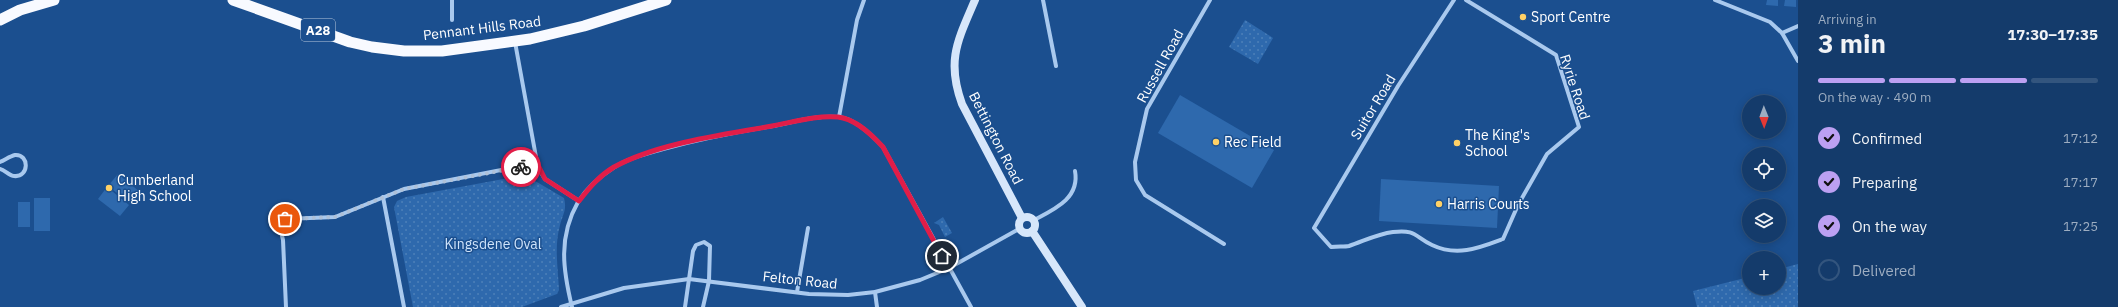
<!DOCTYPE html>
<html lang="en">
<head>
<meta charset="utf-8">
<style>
  body { margin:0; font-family:"IBM Plex Sans",sans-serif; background:#214673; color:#f1f3f6; height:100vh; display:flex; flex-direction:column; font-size:15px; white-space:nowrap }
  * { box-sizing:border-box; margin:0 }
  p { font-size:13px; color:#9dadc1 }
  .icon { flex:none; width:22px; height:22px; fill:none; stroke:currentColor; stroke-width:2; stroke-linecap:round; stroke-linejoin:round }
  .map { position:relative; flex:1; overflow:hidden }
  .drawer { display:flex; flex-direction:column; background:#143b6b; width:320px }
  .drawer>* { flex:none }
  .needle { width:26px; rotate:179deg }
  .fabs { position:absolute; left:1742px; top:95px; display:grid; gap:8px }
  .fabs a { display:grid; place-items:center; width:44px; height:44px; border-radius:50%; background:#143b6b; box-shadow:0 2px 10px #0003,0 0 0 1px #33557e; font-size:20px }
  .pin { position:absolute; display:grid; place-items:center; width:34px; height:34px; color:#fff; margin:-17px; border:2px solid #fff; border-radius:50%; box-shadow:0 1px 4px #0007 }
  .courier { position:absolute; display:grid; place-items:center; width:40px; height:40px; margin:-20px; border:3px solid #e11d48; border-radius:50%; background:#fff; color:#222; box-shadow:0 1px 5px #0007 }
  .summary em { font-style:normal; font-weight:700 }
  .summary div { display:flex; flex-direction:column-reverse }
  .summary { display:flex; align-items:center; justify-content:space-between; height:68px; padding:0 20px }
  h1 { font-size:26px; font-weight:700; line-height:30px }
  .bar { display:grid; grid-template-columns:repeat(4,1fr); gap:6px 4px; align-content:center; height:48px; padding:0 20px }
  .bar i { height:5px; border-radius:3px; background:#33557e }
  .bar .active { background:#bca0f2 }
  .bar p { grid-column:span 4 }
  ol { padding:0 20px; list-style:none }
  li { display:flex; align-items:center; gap:12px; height:44px }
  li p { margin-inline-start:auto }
  li .icon { padding:4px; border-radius:50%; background:#bca0f2; color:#111; stroke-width:4 }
  li:last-child { color:#9dadc1 }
  li i { width:22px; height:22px; border:2px solid #33557e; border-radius:50% }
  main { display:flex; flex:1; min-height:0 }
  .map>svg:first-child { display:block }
  .green { fill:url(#green-dots) }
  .pitch { fill:#2e69ad }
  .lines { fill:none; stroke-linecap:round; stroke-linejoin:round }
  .minor { stroke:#a9c9ee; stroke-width:4 }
  .secondary { stroke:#d6e6fa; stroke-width:8 }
  .trunk { stroke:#f8faff; stroke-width:11 }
  .done { stroke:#afc1d8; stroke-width:4; stroke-dasharray:0 7.2 }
  .route { stroke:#e11d48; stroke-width:5 }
  .poi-dot { fill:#ffd166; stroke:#1b4f8f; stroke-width:1.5 }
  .labels { text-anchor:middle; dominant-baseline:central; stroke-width:3; stroke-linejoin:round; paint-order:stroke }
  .shield { fill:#1b4f8f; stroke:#bbcadd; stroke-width:1 }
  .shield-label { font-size:13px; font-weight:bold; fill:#fff }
  .poi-label { font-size:14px; fill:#fff; stroke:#1b4f8f; text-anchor:start }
  .street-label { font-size:14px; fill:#fff; stroke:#1b4f8f }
  .park-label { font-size:14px; fill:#cfe3fa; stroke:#1b4f8f }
</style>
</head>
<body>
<main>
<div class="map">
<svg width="1798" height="307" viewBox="0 0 1798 307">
  <defs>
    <pattern id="green-dots" width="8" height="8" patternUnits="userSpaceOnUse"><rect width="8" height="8" fill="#2e69ad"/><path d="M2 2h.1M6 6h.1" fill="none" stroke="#4d80b9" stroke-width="1.8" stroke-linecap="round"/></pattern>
  </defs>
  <rect width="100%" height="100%" fill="#1b4f8f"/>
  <!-- green -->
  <g class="green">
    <path d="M1245 20 1273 38 1258 64 1229 47Z"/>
    <path d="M525 175 564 198C567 210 563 214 560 225 554 247 558 267 559 290L557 294 522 307H413L394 207 397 201 406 197Z"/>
    <path d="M943 217 952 233 945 237 939 225 934 223Z"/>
    <path d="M1798 264V307H1697L1693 291 1749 277V288H1779V269Z"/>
  </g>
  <!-- pitch -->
  <g class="pitch">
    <path d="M1767 0H1778V6L1766 5Z"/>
    <path d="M1785 0H1796V7L1784 6Z"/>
    <path d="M1180 95 1274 150 1252 188 1158 133Z"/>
    <path d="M118 174 140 192 130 203 108 186Z"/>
    <path d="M1381 179 1499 186 1497 228 1379 221Z"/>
    <path d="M107 187 129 205 120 216 98 199Z"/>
    <rect x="34" y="198" width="16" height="33"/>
    <rect x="18" y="202" width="12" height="25"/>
  </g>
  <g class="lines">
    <!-- minor -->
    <g class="minor">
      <path d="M452 0V20"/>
      <path d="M1043 0 1056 66"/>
      <path d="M1210 0 1147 109 1135 162 1136 180 1145 195 1224 244"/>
      <path d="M1454 0 1398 86 1314 228 1331 247C1337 246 1344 247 1349 246 1364 241 1377 234 1393 232 1416 229 1415 237 1432 245 1457 257 1479 248 1503 239L1518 205 1547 154 1579 127 1556 55 1466 0"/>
      <path d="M1715 0 1770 22 1782 33 1798 61"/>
      <path d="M1782 33 1798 26"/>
      <path d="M515 42 538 168 545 179 579 201"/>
      <path d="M839 117 857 20 864 0"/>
      <path d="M0 162C5 160 10 156 15 155 30 154 29 178 14 176 9 176 5 170 0 169"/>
      <path d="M383 197 404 307"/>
      <path d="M1034 220C1055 209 1080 198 1075 171"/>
      <path d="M797 292 808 228"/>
      <path d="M875 292 877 307"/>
      <path d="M286 307 283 240 280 227 285 219 335 217 404 189 537 163"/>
      <path d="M561 307 624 288 689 279 809 294 848 295 875 292 920 280 949 268 1019 229"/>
      <path d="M572 307C563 270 558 237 578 202 587 188 599 177 613 168 628 158 646 154 663 149 700 139 736 132 773 126 794 122 817 115 839 117 856 119 872 135 883 147L971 307"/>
      <path d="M685 307 693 251 696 245 704 242 710 246 709 281 703 307"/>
    </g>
    <!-- secondary -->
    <g class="secondary">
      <path d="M975 0C958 40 946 60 962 104L1022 218"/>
      <circle cx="1027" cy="225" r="8"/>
      <path d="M1032 231 1082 307"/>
    </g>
    <!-- trunk -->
    <g class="trunk">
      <path d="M233 0 350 42 372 47 404 51H442L530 39 584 26 666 0"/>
      <path d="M0 20 20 10 54 0"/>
    </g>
  </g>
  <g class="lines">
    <!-- done -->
    <path class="done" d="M285 219 335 217 404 189 521 167"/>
    <!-- route -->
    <path class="route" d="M521 167 537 163 545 179 579 201C589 188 599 176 614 167 658 143 723 135 772 126 794 122 816 115 838 117 856 119 872 135 883 147L942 256"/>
  </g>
  <!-- markers -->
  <g class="poi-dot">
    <circle cx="1523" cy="17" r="4"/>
    <circle cx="1216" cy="142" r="4"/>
    <circle cx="1457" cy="143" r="4"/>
    <circle cx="109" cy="188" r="4"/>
    <circle cx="1439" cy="204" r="4"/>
  </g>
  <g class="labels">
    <!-- shield labels -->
    <rect class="shield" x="301" y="19" width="34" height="22" rx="3"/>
    <g class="shield-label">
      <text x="318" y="30">A28</text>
    </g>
    <!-- poi labels -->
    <g class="poi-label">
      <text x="1531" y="17">Sport Centre</text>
      <text x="1465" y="135">The King's<tspan x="1465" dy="16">School</tspan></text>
      <text x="1224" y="142">Rec Field</text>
      <text x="117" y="180">Cumberland<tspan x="117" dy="16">High School</tspan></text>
      <text x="1447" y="204">Harris Courts</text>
    </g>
    <!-- street labels -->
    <g class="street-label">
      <text transform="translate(482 28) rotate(-7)">Pennant Hills Road</text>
      <text transform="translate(1160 66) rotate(-61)">Russell Road</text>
      <text transform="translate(1575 87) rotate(72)">Ryrie Road</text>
      <text transform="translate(1373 107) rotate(-59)">Suitor Road</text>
      <text transform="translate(996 138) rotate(63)">Bettington Road</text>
      <text transform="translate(800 280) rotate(6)">Felton Road</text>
    </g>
    <!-- park labels -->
    <g class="park-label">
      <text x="493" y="244">Kingsdene Oval</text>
    </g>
  </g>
</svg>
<div class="fabs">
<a><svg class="needle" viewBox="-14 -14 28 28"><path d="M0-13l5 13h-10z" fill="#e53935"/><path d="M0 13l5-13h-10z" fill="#9dadc1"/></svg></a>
<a><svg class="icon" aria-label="locate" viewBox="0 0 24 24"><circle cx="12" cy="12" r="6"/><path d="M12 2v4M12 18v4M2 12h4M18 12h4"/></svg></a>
<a><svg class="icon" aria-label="layers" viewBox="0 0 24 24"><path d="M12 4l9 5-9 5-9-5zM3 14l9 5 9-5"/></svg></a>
<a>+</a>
</div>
<div class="pin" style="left:285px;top:219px;background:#ea580c"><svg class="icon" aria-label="bag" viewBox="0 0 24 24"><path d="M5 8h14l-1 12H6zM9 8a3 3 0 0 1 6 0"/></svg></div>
<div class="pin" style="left:942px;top:256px;background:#1f2937"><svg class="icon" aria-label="home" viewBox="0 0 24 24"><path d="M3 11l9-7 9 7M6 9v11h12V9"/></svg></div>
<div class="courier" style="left:521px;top:167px"><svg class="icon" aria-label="bike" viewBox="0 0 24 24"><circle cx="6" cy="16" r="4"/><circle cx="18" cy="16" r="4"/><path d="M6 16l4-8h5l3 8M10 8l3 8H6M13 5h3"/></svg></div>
</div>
<section class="drawer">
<div class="summary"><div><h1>3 min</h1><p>Arriving in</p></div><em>17:30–17:35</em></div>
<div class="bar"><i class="active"></i><i class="active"></i><i class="active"></i><i></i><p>On the way · 490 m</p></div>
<ol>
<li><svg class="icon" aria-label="check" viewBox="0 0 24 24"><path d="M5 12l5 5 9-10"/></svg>Confirmed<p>17:12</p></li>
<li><svg class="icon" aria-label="check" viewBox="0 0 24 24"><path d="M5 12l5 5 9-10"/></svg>Preparing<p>17:17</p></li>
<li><svg class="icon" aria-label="check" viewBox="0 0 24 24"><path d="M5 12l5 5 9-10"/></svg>On the way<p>17:25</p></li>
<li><i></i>Delivered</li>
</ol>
</section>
</main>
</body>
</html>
